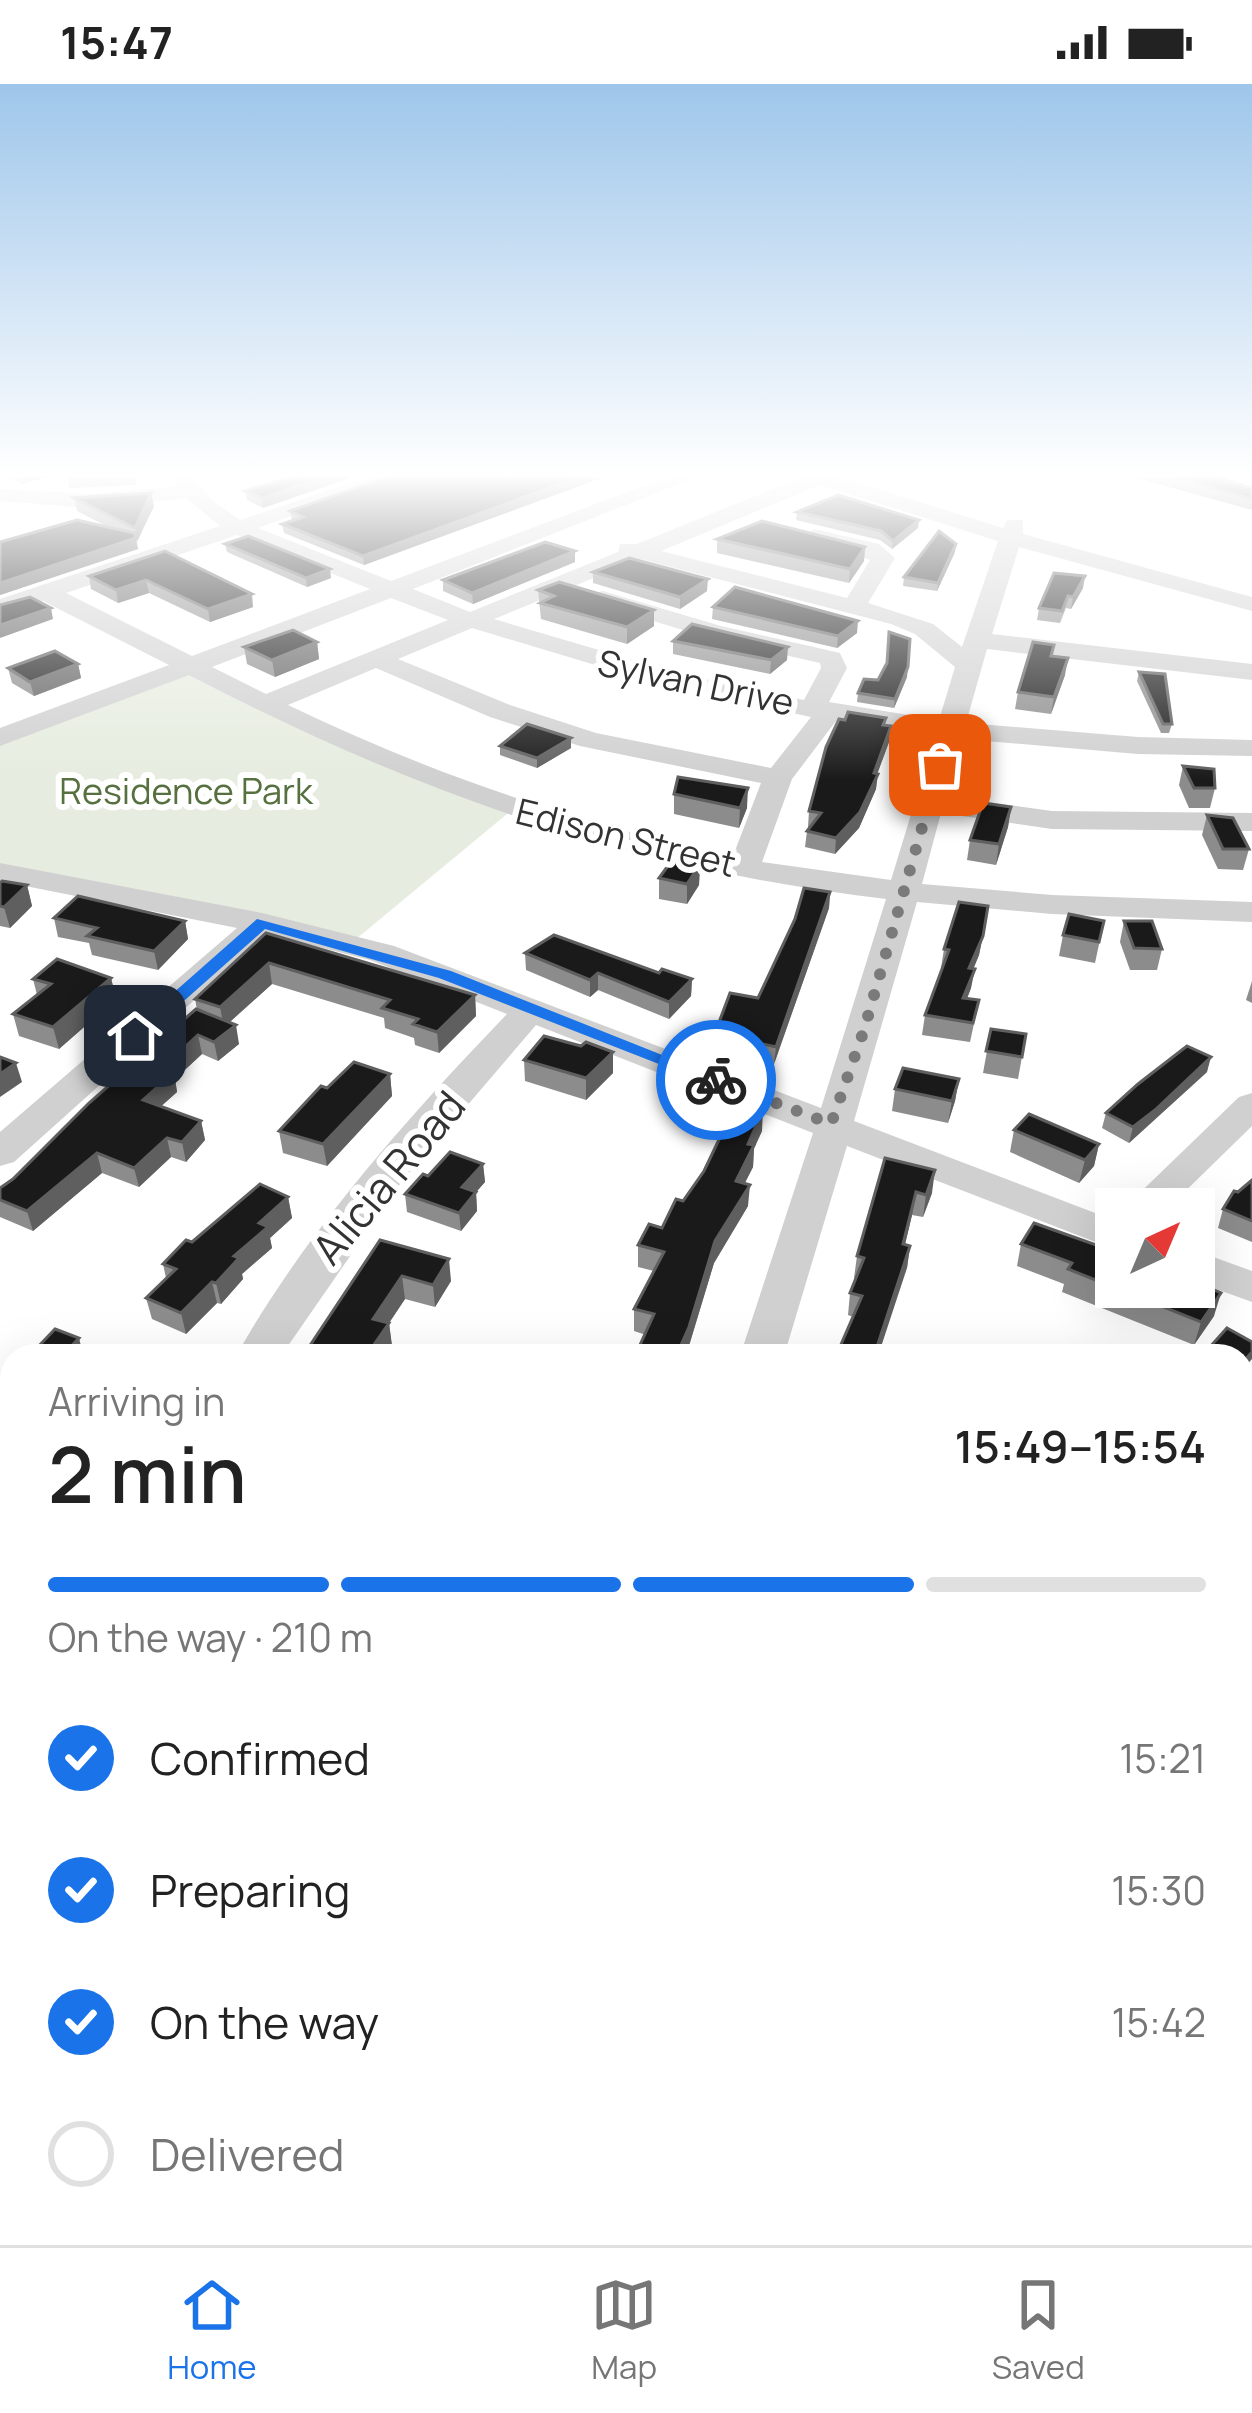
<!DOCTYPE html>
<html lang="en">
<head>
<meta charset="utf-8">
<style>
  body { margin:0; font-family:Manrope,sans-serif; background:#f6f6f6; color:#222; height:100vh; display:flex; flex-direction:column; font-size:45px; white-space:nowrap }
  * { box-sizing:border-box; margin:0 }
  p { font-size:39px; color:#767676 }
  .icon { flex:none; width:66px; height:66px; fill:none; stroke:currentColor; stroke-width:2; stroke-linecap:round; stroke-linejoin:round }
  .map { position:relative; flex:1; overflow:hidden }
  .drawer { position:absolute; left:0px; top:1260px; width:1254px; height:903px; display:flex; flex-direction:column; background:#fff; border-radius:36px 36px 0 0; box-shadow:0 12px 48px #0002 }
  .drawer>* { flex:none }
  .needle { width:78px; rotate:44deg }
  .tools { position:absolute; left:1095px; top:1104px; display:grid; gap:24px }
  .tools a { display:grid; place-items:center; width:120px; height:120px; border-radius:0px; background:#fff; box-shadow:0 12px 48px #0002; font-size:60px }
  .pin { position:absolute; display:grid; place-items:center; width:102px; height:102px; color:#fff; margin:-51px; border-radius:24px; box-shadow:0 6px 18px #0006 }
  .courier { position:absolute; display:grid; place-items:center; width:120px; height:120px; margin:-60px; border:9px solid #1a73e8; border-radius:50%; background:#fff; color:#222; box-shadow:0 3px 15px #0007 }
  .head em { font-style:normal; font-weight:600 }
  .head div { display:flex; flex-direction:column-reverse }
  .head { display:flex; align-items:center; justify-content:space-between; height:204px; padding:0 48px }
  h1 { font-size:78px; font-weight:600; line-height:90px }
  .bar { display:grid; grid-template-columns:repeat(4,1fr); gap:18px 12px; align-content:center; height:144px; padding:0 48px }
  .bar i { height:15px; border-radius:9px; background:#e0e0e0 }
  .bar .on { background:#1a73e8 }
  .bar p { grid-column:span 4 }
  ol { padding:0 48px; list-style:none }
  li { display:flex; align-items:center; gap:36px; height:132px }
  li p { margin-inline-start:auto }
  li .icon { padding:12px; border-radius:50%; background:#1a73e8; color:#fff; stroke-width:4 }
  li:last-child { color:#767676 }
  li i { width:66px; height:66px; border:6px solid #e0e0e0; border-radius:50% }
  .status { display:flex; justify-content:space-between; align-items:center; height:84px; padding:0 60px; background:#fff; direction:ltr }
  .status svg { height:33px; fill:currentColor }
  .tabs { display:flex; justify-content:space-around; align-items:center; height:168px; border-top:3px solid #e0e0e0; background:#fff; font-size:33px; color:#767676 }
  .tabs a { display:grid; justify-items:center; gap:6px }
  .tabs .on { color:#1a73e8 }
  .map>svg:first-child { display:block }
  .green { fill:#e6ecdf }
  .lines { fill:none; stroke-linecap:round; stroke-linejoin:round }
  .minor { fill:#d0d0d0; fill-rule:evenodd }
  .major { fill:#ababab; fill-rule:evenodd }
  .wall { fill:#8c8c8c }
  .shaded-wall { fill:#5f5f5f }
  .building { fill:#1a1a1a; stroke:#5f5f5f; stroke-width:3 }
  .route { fill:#1a73e8 }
  .done { stroke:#7a7a7a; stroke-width:12; stroke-dasharray:0 21.6 }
  .labels { text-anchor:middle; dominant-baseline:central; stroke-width:12; stroke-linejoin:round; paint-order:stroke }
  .far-street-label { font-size:36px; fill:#333; stroke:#fff }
  .far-park-label { font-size:36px; fill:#56703f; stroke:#fff }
  .street-label { font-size:42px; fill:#333; stroke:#fff }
</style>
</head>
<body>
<div class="status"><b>15:47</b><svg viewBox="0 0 49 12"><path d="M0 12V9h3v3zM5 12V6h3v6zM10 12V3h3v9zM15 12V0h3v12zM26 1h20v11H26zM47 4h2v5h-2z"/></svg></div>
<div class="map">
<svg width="1252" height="2161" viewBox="0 0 1252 2161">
  <rect width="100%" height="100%" fill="#fff"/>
  <!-- green -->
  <path class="green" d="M194 581 513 725 350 860 0 788V654Z"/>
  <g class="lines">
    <!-- minor -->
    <g class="minor">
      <path d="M172 393H193L213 417 240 436 368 393H400L258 444 391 497 667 393H697L413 505 470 528 618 468 620 460H637L802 393H839L1003 444 1007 436H1023V450L1252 513V527L1019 463 992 550 1252 580V596L987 565 966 639 1138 653 1252 656V672L1138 670 962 655 946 712 1052 727 1252 729V747L1052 745 941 729 922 800 1052 811 1252 818V838L1052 830 917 818 854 1037 1116 1137V1166L847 1062 784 1272H740L813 1049 536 941 400 1100 281 1272H236C307 1146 408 1033 507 930L370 876 268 850 14 1078 0 1082V1048L237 844 0 797V779L262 829 394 862 821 1024 886 815C630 785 416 709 189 591L0 662V644L169 581 43 517 0 530V515L220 442 186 414 90 424 0 417V405L90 410 178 402ZM820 401 998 457 962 563 933 540 868 519 895 474 879 460 814 445 803 452 870 476 847 514 661 467ZM237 451 370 505 192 572 66 509ZM640 475 891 540 915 550 955 583 939 636 829 618 847 584 840 569 721 542 603 507 594 509V519L706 553 820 579 821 584 804 616 677 589 494 535ZM391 514 448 536 266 610 212 583ZM472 544 665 602 811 633 771 684 596 649 510 621 398 575ZM376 584 490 633 580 662 761 699 733 772C577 740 431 690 288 621ZM836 637 935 652 891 796 762 778 792 695Z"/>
      <path d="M1252 1009V1042L1167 1125H1123L1239 1013Z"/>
      <path d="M1194 1166 1252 1187V1218L1194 1197Z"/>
      <path d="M0 1502 12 1504V1548L0 1546Z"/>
      <path d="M12 2122V2151H57L53 2161H0V2128Z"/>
    </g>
    <!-- major -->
    <g class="major">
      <path d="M1252 1660V1737L1242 1741V1664Z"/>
      <path d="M1252 1787V1874L1242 1878V1792Z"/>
      <path d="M878 2151H969L965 2161H874Z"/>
      <path d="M992 2151H1083L1079 2161H988Z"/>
    </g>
  </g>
  <!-- wall -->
  <g class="wall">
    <path d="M7 393H48L22 400Z"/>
    <path d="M68 393H138L136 395 137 401 69 404Z"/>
    <path d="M291 393 263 424 247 416 245 407Z"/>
    <path d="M387 393H604L364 481 284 449 282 440 292 437 290 427Z"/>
    <path d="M1133 393H1216L1252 404V426Z"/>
    <path d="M74 414 154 422 136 457 138 465 0 511V458L108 443 77 427Z"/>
    <path d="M797 428 918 444 892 465 880 456 796 436Z"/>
    <path d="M717 455 865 463 864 477 849 499 717 469Z"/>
    <path d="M225 460 331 494 307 503 227 468Z"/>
    <path d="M165 467 253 523 210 538 149 509 118 519 91 505 89 492Z"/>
    <path d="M575 467V478L473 520 443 507V496Z"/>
    <path d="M955 468 937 507 903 502 904 493Z"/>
    <path d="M593 488 707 507 680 525 593 499Z"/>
    <path d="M1083 504 1071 525 1066 524 1060 539 1037 536 1039 524Z"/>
    <path d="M538 506 654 542 627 560 541 535Z"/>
    <path d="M713 523 857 549 837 564 712 535Z"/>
    <path d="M673 557 787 576 770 590 673 570Z"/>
    <path d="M317 558 319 575 275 593 247 580 244 563Z"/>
    <path d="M1054 561 1052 572 1065 591 1051 630 1015 625 1018 608Z"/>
    <path d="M78 580 81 594 34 612 12 599 8 584Z"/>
    <path d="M1139 588 1172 640 1169 649H1161L1137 597Z"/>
    <path d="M907 593 894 624 857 618 858 609 878 596Z"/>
    <path d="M886 634 885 642 889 658 877 690 876 705 859 744 835 770 805 763 807 747 810 743H808L809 727Z"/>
    <path d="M571 654V664L537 684 500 671V662Z"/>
    <path d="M1183 682 1215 704 1210 724H1189L1179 701Z"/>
    <path d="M674 710 747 724 739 744 674 730Z"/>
    <path d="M1011 723 1008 743 996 781 967 776 970 756Z"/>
    <path d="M1207 731 1249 765 1243 786 1218 785 1202 751Z"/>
    <path d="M700 780 699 801 687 820 659 815V794Z"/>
    <path d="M0 799 27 801 32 822 10 844 0 842Z"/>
    <path d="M830 808 829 824 774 980 714 966 715 949 758 914Z"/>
    <path d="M988 822 979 871 973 885 971 904 967 914 975 935 970 958 922 951 925 931 942 884H941L944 865Z"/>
    <path d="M54 834 185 837 188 855 158 886 92 871 89 859 58 853Z"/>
    <path d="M1104 837 1095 879 1059 872 1063 851Z"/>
    <path d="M1124 837 1162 865 1157 886H1130L1120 858Z"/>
    <path d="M266 849 475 911 476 932 439 969 415 961 414 954 385 944 384 934 272 900 230 938 239 960 218 977 202 970 175 995 177 1008 161 1022 201 1037 205 1056 186 1078 171 1073 139 1103 102 1089 33 1147 0 1133V1104L13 1095 197 926 195 915Z"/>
    <path d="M525 869 692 895 691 912 669 935 598 906 590 913 526 886Z"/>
    <path d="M111 894 116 915 59 965 19 952 13 930 37 911 33 895Z"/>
    <path d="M1252 897V919L1246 916Z"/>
    <path d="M991 945 1026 950 1018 995 983 989Z"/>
    <path d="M581 962 613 968V989L586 1016 525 997 524 976Z"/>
    <path d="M1207 988 1129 1059 1102 1044 1106 1029Z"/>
    <path d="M390 990 392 1012 327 1082 283 1069 279 1047 327 1004Z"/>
    <path d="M959 995 955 1017 948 1039 892 1027 895 1005Z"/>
    <path d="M1014 1046 1099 1060 1094 1082 1079 1099 1010 1068Z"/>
    <path d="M762 1047 754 1065 753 1083 745 1099 748 1122 714 1179 688 1265 634 1247V1225L654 1187 638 1183V1161L662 1144Z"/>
    <path d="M885 1074 932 1109 923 1133 912 1131 905 1160 910 1162 907 1184 853 1233 848 1231 850 1209 856 1195 854 1194 857 1172Z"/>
    <path d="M483 1080 485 1098 476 1108 477 1127 461 1147 407 1128 405 1110 428 1092Z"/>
    <path d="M1252 1096V1158L1218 1144 1223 1125Z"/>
    <path d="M288 1113 292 1134 270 1154 272 1164 242 1190 243 1195 221 1220 217 1219 186 1250 152 1235 146 1214 166 1194 163 1180 192 1158Z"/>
    <path d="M380 1156 451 1197 435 1223 405 1215 389 1239 392 1262 385 1272H303Z"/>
    <path d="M1021 1160 1214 1232 1194 1261 1062 1208 1064 1200 1017 1182Z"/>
    <path d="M1209 1264 1242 1272H1207Z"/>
    <path d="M1242 1328 1252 1330V1369L1242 1363Z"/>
    <path d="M0 1385 12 1387V1453L0 1450Z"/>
    <path d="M1242 1462 1252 1468V1512L1242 1505Z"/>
    <path d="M0 1573 12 1577V1647L0 1644Z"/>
  </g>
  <!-- shaded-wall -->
  <g class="shaded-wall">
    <path d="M21 393H48L22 400Z"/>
    <path d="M325 393H353L263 424 262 414Z"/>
    <path d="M580 393H604L364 481 363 472Z"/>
    <path d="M151 409 154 422 137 458 135 444Z"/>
    <path d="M919 436 918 444 892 465 893 457Z"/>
    <path d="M136 454 138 465 0 511V499Z"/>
    <path d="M956 460 955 468 937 507 938 499Z"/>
    <path d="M865 463 864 477 849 499 850 485Z"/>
    <path d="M575 467V478L473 520 472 509Z"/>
    <path d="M330 485 331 494 307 503 306 494Z"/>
    <path d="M1085 492 1083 504 1071 525 1073 513Z"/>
    <path d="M708 495 707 507 680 525V513Z"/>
    <path d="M146 496 149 509 118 519 116 506Z"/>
    <path d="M252 510 253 523 210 538 208 525Z"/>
    <path d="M51 524 53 535 0 554V541Z"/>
    <path d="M654 526V542L627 560V543Z"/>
    <path d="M858 537 857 549 837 564 838 552Z"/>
    <path d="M317 558 319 575 275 593 272 576Z"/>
    <path d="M788 563 787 576 770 590 771 576Z"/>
    <path d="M1068 574 1065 591 1051 630 1054 613Z"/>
    <path d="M78 580 81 594 34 612 30 598Z"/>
    <path d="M908 583 907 593 894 624 895 615Z"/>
    <path d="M891 642 889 658 875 696 878 690 876 705 859 744 835 770 836 754 874 689Z"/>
    <path d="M571 654V664L537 684V674Z"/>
    <path d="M748 704 747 724 739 744 740 724Z"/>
    <path d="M1011 723 1008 743 996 781 999 760Z"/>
    <path d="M700 780 699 801 687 820V800Z"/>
    <path d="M27 801 32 822 10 844 4 823Z"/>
    <path d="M830 808 829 824 774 980 776 963Z"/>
    <path d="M185 837 188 855 158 886 154 867Z"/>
    <path d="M983 852 979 871 966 903 969 884Z"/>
    <path d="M269 879 272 900 224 943 220 923Z"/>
    <path d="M975 885 971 904 960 933 963 914Z"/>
    <path d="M598 889V906L590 913V896Z"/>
    <path d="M111 894 116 915 59 965 53 943Z"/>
    <path d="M692 895 691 912 669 935V918Z"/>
    <path d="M475 911 476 932 439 969 437 948Z"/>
    <path d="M236 941 239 960 218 977 214 958Z"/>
    <path d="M198 951 202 970 175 995 177 1008 147 1035 143 1016 161 985Z"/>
    <path d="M613 968V989L586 1016V994Z"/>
    <path d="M1211 973 1207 988 1129 1059 1133 1043Z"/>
    <path d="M16 979 22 998 0 1013V990Z"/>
    <path d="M390 990 392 1012 327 1082 323 1060Z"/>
    <path d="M959 995 955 1017 948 1039 952 1017Z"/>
    <path d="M763 1026 762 1047 754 1064 753 1083 735 1118 736 1097 748 1060Z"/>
    <path d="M201 1037 205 1056 186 1078 182 1058Z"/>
    <path d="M167 1054 171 1073 139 1103 134 1084Z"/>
    <path d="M1099 1060 1094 1082 1079 1099 1085 1076Z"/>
    <path d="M97 1069 102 1089 33 1147 27 1127Z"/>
    <path d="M483 1080 485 1098 464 1122 462 1103Z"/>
    <path d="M935 1086 932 1109 923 1133 926 1111Z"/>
    <path d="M750 1101 748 1122 714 1179 688 1265 685 1272H676L715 1157Z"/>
    <path d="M476 1108 477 1127 461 1147 459 1129Z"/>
    <path d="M916 1108 912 1131 900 1182 903 1160Z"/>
    <path d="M288 1113 292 1134 270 1154 272 1164 242 1190 243 1195 221 1220 216 1199 259 1139Z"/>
    <path d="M910 1162 907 1184 878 1272H874Z"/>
    <path d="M449 1175 451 1197 435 1223 433 1201Z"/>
    <path d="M402 1192 405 1215 385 1245 389 1239 392 1262 385 1272H366L373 1235Z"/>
    <path d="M212 1198 217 1219 186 1250 181 1229Z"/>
    <path d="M1221 1209 1214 1232 1194 1261 1201 1238Z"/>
    <path d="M79 1254 82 1266 76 1272H62Z"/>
    <path d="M1252 1268V1275L1242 1286V1279Z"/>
  </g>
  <!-- building -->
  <g class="building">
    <path d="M291 393H325L262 414 245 407Z"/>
    <path d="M387 393H580L363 472 282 440 303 433 290 427Z"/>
    <path d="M1173 393H1216L1252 404V415Z"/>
    <path d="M151 409 135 444 74 414Z"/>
    <path d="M838 411 919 436 893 457 881 447 797 428Z"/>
    <path d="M77 436 134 449 136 454 0 499V458Z"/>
    <path d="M762 437 865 463 850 485 717 455Z"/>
    <path d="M939 447 956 460 938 499 904 493Z"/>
    <path d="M248 452 330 485 306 494 225 460Z"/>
    <path d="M545 458 575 467 472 509 443 496Z"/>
    <path d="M165 467 252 510 208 525 146 496 116 506 89 492Z"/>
    <path d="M629 474 708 495 680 513 593 488Z"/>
    <path d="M1054 489 1085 492 1073 513 1068 512 1062 527 1039 524Z"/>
    <path d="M559 498 654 526 627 543 540 519 554 512 538 506Z"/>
    <path d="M735 503 858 537 838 552 713 523Z"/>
    <path d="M30 513 51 524 0 541V521Z"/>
    <path d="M692 540 788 563 771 576 673 557Z"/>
    <path d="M293 546 317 558 272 576 244 563Z"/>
    <path d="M889 548 910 555 908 583 895 615 858 609 864 595 878 596 887 579Z"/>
    <path d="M1033 558 1054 561 1051 572 1068 574 1054 613 1018 608Z"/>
    <path d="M55 567 78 580 30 598 8 584Z"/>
    <path d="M1139 588 1165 590 1172 640H1163Z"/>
    <path d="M848 628 886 634 883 641 891 642 874 689 878 690 860 728 836 754 807 747 821 729 809 727 826 663 839 635 845 636Z"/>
    <path d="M527 640 571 654 537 674 500 662Z"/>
    <path d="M1183 682 1214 685 1215 704H1194Z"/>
    <path d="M678 693 748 704 740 724 674 710Z"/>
    <path d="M983 719 1011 723 999 760 970 756Z"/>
    <path d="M1207 731 1233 734 1249 765H1223Z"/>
    <path d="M673 775 700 780 687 800 659 794Z"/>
    <path d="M2 797 27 801 4 823 0 822V799Z"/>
    <path d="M804 804 830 808 776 963 715 949 730 909 758 914 795 835Z"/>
    <path d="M78 812 185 837 154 867 87 852 97 844 54 834Z"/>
    <path d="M959 818 988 822 983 852 969 884 975 885 963 914 979 916 973 939 925 931 949 866 944 865Z"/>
    <path d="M1069 830 1104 837 1099 858 1063 851Z"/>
    <path d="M1124 837H1152L1162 865 1134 864Z"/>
    <path d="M266 849 475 911 437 948 413 940 418 935 382 924 390 916 269 879 220 923 195 915Z"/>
    <path d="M554 851 659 889 662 885 692 895 669 918 598 889 590 896 525 869Z"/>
    <path d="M57 875 111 894 53 943 13 930 51 900 33 895Z"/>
    <path d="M196 925 236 941 214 958 198 951 161 985 173 989 143 1016 201 1037 182 1058 167 1054 134 1084 97 1069 27 1127 0 1116V1104L13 1095 89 1019Z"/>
    <path d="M991 945 1026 950 1022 973 986 967Z"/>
    <path d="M544 952 581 962 586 958 613 968 586 994 524 976Z"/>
    <path d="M1187 962 1211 973 1155 1026 1133 1043 1106 1029 1138 1000Z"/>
    <path d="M0 973 16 979 0 990Z"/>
    <path d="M354 978 390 990 323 1060 279 1047 321 1002 327 1004Z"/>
    <path d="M903 984 959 995 952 1017 895 1005Z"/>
    <path d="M736 1020 763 1026 748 1060 754 1061 736 1097 750 1101 715 1157 689 1243 676 1272H635L654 1230 634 1225 664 1168 638 1161 649 1140 662 1144 676 1115 683 1117 704 1087Z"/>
    <path d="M1029 1030 1099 1060 1085 1076 1014 1046Z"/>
    <path d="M450 1068 483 1080 462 1103 476 1108 459 1129 405 1110 423 1090 428 1092Z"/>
    <path d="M885 1074 935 1086 926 1111 916 1108 903 1160 910 1162 874 1272H836L862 1212 850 1209 864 1174 857 1172Z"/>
    <path d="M1252 1096V1137L1223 1125 1234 1107 1238 1108Z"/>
    <path d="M260 1100 288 1113 259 1139 268 1143 234 1172 239 1174 216 1199 212 1198 181 1229 146 1214 176 1185 163 1180 186 1156 192 1158Z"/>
    <path d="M1034 1139 1116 1168V1203H1194V1197L1221 1209 1201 1238 1068 1185 1072 1179 1021 1160Z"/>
    <path d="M380 1156 449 1175 433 1201 402 1192 373 1235 389 1239 366 1272H303Z"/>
    <path d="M1227 1244 1252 1258V1268L1242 1279V1272H1224L1209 1264Z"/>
    <path d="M55 1245 79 1254 62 1272H48L34 1267Z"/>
    <path d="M1105 1262 1123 1272H1096Z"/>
    <path d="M1244 1325 1252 1330V1355L1242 1349V1328Z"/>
    <path d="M0 1385 12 1387V1433L0 1430Z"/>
    <path d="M1242 1462 1252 1468V1498L1242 1491Z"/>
    <path d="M0 1573 12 1577V1627L0 1624Z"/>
  </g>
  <!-- sky -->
  <linearGradient id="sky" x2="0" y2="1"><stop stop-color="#9ec6ea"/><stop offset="0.56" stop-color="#fff"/><stop offset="1" stop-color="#fff" stop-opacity="0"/></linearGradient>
  <rect width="1252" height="696" fill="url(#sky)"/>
  <!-- route -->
  <path class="route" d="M257 835 451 887 725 996 710 1000 439 894 265 845 141 955H129V948Z"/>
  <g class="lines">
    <!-- done -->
    <path class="done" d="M716 996 831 1040 864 946 940 681"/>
  </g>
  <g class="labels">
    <!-- far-street labels -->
    <g class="far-street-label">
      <text transform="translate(696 598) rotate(12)">Sylvan Drive</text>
      <text transform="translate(626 753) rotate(14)">Edison Street</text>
    </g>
    <!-- far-park labels -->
    <g class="far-park-label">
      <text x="186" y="706">Residence Park</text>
    </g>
    <!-- street labels -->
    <g class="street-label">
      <text transform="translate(388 1093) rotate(-50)">Alicia Road</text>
    </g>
  </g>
</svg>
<div class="tools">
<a><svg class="needle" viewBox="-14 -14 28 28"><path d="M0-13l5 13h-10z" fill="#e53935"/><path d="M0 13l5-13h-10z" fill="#767676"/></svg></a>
</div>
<div class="pin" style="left:940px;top:681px;background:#ea580c"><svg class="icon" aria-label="bag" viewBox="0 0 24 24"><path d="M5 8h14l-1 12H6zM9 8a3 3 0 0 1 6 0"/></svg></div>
<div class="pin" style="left:135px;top:952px;background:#1f2937"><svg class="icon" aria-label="home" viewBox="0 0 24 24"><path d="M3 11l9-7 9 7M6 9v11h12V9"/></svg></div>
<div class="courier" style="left:716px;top:996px"><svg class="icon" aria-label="bike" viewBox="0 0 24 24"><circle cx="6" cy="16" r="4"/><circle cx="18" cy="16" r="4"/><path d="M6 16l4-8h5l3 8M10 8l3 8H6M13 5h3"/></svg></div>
<section class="drawer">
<div class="head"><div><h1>2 min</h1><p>Arriving in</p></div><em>15:49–15:54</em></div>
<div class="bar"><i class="on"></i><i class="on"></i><i class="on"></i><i></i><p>On the way · 210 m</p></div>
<ol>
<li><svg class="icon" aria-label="check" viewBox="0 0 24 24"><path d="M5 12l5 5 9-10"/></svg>Confirmed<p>15:21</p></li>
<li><svg class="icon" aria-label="check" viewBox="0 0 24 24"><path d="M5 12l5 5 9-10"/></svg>Preparing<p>15:30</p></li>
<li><svg class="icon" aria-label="check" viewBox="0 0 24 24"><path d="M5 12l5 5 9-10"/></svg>On the way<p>15:42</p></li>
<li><i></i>Delivered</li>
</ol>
</section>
</div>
<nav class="tabs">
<a class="on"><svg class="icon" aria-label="home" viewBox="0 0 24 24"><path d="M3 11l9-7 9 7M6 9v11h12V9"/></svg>Home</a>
<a><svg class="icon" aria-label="map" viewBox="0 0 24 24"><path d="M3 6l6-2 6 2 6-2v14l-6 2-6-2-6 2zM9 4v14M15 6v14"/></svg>Map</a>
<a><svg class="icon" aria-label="saved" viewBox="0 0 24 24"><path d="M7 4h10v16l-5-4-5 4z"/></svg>Saved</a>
</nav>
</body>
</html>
